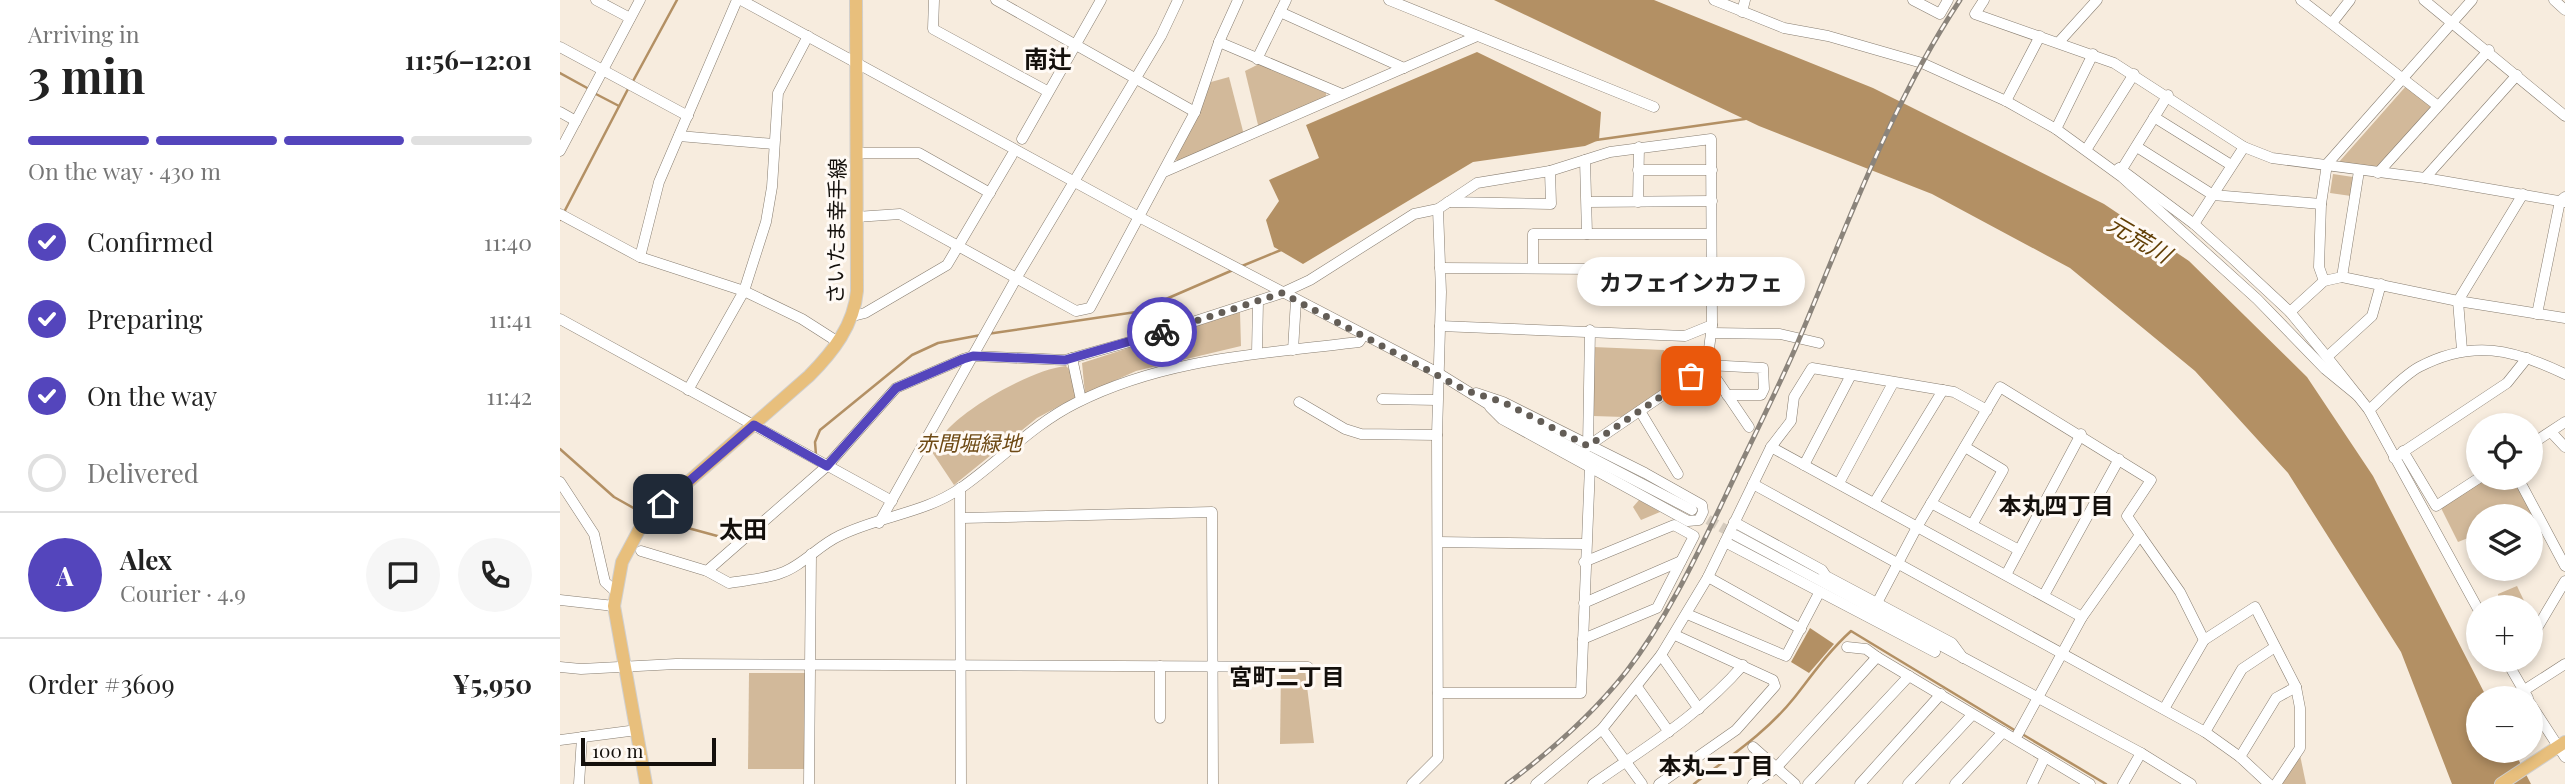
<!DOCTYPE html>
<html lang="en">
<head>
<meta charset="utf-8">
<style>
  body { margin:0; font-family:"Playfair Display","Noto Sans JP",serif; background:#f6f6f6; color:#222; height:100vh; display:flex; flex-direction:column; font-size:26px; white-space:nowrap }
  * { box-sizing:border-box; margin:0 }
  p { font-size:23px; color:#767676 }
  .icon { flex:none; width:38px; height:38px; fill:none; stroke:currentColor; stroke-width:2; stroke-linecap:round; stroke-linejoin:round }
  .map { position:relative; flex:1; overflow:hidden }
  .sheet { display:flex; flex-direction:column; background:#fff; width:560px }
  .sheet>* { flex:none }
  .buttons { position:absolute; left:1906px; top:413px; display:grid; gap:14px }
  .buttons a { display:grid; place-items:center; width:77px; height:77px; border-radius:50%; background:#fff; box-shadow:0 4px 10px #0003; font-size:35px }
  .scale { position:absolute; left:21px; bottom:18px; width:135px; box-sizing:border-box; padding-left:7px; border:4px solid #14100c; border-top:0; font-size:19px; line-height:24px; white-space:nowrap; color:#14100c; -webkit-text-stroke:5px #fffaf5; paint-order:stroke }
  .pin { position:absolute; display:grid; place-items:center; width:60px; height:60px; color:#fff; margin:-30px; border-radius:14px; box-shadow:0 4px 10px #0006 }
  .courier { position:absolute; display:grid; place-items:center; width:70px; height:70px; margin:-35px; border:5px solid #5445bc; border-radius:50%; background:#fff; color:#222; box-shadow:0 2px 9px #0007 }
  .bubble { position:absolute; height:49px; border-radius:24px; background:#fff; box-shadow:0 4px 10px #0003; font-size:23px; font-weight:700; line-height:49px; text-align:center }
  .summary em { font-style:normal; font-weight:700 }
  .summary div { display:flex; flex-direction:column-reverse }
  .summary { display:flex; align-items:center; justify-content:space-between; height:119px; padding:0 28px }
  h1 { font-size:46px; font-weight:700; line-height:52px }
  .bar { display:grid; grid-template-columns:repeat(4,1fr); gap:10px 7px; align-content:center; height:84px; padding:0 28px }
  .bar i { height:9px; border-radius:5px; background:#e0e0e0 }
  .bar .current { background:#5445bc }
  .bar p { grid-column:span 4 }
  .line { display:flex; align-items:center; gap:18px; padding:0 28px; border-top:2px solid #e0e0e0 }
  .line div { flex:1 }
  .round { display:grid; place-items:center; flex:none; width:74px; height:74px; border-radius:37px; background:#f6f6f6 }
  ol { padding:0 28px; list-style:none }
  li { display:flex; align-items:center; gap:21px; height:77px }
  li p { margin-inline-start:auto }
  li .icon { padding:7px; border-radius:50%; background:#5445bc; color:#fff; stroke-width:4 }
  li:last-child { color:#767676 }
  li i { width:38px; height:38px; border:4px solid #e0e0e0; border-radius:50% }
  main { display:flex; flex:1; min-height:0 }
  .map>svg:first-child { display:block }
  .green { fill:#d2b99a }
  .water { fill:#b39064 }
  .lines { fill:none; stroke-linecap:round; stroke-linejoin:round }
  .stream { stroke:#b39064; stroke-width:2.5 }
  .minor-tunnel { stroke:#d5cbbe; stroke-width:10; stroke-dasharray:10 5; stroke-linecap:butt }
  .minor-casing { stroke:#877d70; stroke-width:11 }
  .major-casing { stroke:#d0cfce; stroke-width:14 }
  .minor { stroke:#fff; stroke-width:10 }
  .major { stroke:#e8bf7c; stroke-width:12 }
  .rail-casing { stroke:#8b847b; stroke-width:5 }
  .rail { stroke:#fffaf5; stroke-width:2.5; stroke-dasharray:8; stroke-linecap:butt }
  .done { stroke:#635d56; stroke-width:7; stroke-dasharray:0 12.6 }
  .route { stroke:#5445bc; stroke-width:9 }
  .labels { text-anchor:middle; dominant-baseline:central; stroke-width:6; stroke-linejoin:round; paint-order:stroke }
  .street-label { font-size:21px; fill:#14100c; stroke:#fffaf5 }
  .park-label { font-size:21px; font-style:italic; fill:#6e4a15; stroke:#fffaf5 }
  .water-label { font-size:23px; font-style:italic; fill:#623f05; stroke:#fffaf5 }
  .neighbourhood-label { font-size:23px; font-weight:bold; fill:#14100c; stroke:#fffaf5 }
  .quarter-label { font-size:24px; font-weight:bold; fill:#14100c; stroke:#fffaf5 }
</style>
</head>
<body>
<main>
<section class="sheet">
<div class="summary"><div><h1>3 min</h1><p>Arriving in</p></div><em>11:56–12:01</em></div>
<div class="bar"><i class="current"></i><i class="current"></i><i class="current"></i><i></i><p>On the way · 430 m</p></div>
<ol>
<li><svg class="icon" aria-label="check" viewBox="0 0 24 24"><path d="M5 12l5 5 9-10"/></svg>Confirmed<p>11:40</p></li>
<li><svg class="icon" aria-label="check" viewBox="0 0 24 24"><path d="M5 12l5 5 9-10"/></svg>Preparing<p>11:41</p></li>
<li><svg class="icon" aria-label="check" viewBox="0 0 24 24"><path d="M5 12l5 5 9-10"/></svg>On the way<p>11:42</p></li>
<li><i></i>Delivered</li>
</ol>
<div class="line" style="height:126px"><b class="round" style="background:#5445bc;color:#fff">A</b><div><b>Alex</b><p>Courier · 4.9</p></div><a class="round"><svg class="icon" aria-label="chat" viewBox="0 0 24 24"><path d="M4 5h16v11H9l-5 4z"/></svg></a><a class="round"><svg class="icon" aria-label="phone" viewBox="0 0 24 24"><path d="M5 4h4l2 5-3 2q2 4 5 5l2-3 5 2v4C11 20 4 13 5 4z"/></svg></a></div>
<div class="line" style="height:91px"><div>Order #3609</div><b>¥5,950</b></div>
</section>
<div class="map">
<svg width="2005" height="784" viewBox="0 0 2005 784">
  <rect width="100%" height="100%" fill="#f7ecde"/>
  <!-- green -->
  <g class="green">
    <path d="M699 64 766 93V99L699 129 685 71Z"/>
    <path d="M669 77 684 135 619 163 614 157 651 82Z"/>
    <path d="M1847 85 1872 103 1871 108 1817 167 1779 162Z"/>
    <path d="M1773 174 1793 177 1791 196 1770 193Z"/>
    <path d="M680 312 681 346 576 371 525 394 522 363Z"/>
    <path d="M1033 347 1104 350V390L1064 417 1033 416Z"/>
    <path d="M506 366 510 370 516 397 477 418 394 485 372 452C378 444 383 433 391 426 414 403 474 369 506 366Z"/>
    <path d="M1926 478H1952L1972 514 1918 516V534L1898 542 1880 506Z"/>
    <path d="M1079 500 1100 512 1081 520 1073 507Z"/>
    <path d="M1957 586 1967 607H1939L1938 594Z"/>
    <path d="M721 670H745L754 743 720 744Z"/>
    <path d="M189 673H245V769H188Z"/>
    <path d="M1740 755 1746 784H1721Z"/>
  </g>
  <!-- water -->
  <g class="water">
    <path d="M934 0H1094L1313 88 1544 204 1629 261 1747 377 1813 476 1927 698H1918V751H1954L1971 784H1892L1841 652 1728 473 1635 371 1510 268 1372 194 1199 126Z"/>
    <path d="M917 52 1041 112 1039 140 1025 146 913 162 743 264 714 247 706 220 719 201 709 180 759 158 746 125Z"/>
    <path d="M1250 628 1274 644 1249 673 1231 662Z"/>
  </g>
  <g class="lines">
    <!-- stream -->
    <g class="stream">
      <path d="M0 73 29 89"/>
      <path d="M72 83 117 0"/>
      <path d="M34 93 59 106"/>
      <path d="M1036 140 1185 119"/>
      <path d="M0 220 68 89"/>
      <path d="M682 266 721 250"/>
      <path d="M427 334 576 312 673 270"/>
      <path d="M0 449 54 497 86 515"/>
      <path d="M256 455 255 442 260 430 352 355 378 343 421 335"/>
      <path d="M95 519 161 537 183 535"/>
      <path d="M1462 734 1546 784"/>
      <path d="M1134 784C1169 757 1206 733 1234 698 1252 675 1268 652 1291 631L1456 731"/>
    </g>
    <!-- minor-tunnel -->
    <path class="minor-tunnel" d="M1135 512 1175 535"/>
    <!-- minor casing -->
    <g class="minor-casing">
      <g id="minor">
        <path d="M36 0 70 18"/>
        <path d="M181 0 579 217 878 373 928 404 1132 510"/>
        <path d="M374 0 373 29 487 91"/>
        <path d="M436 0 635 112"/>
        <path d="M829 0 1094 107"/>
        <path d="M1154 0 1224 28 1268 36 1362 63 1446 101 1496 129 1562 177 1697 299 1765 369 1798 396"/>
        <path d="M1353 0 1380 14 1388 0"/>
        <path d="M1424 0 1415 14 1554 63 1684 147 1712 158 1865 178 2005 202"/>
        <path d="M1741 0 1878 106"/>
        <path d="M1864 0 2005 116"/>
        <path d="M1994 0 2005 10"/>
        <path d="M720 12 844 68"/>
        <path d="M1182 12 1185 0"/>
        <path d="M1772 23 1790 0"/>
        <path d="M659 42 782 94"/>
        <path d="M1499 42 1537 0"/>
        <path d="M0 47 128 116"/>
        <path d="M697 59 726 0"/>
        <path d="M1446 101 1480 36"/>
        <path d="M0 112 16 121"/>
        <path d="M1594 117 1671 165"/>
        <path d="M1496 129 1533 54"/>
        <path d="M119 136 214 144"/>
        <path d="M462 139 541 0"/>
        <path d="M1577 147 1653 195 1761 204"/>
        <path d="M1526 150 1574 74"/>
        <path d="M0 151 80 0"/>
        <path d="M296 153H359L430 193"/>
        <path d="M1559 168 1634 224 1672 258 1730 312 1767 357 1809 410 1918 609"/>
        <path d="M1562 169 1608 95"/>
        <path d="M1078 170H1152"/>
        <path d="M604 172 915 37"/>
        <path d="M1818 173 1929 50"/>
        <path d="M1865 178 1957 75"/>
        <path d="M888 202 991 204 990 171"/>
        <path d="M1027 202 1152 201"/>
        <path d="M1078 202 1079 147"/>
        <path d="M0 214 80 257 184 291 242 319 278 342"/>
        <path d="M296 217 340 214 516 311 530 308 635 112 659 42 678 0"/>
        <path d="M1634 224 1684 147"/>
        <path d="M1027 234H1151"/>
        <path d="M80 257 99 182 177 0"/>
        <path d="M880 268 1184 270 1230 267"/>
        <path d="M973 268V234H1027L1025 160"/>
        <path d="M1782 277 1799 171"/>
        <path d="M1764 281 1759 267 1761 204 1767 164 1912 0"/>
        <path d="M1730 312 1764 281 1782 277 1898 301 2005 318"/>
        <path d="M1977 314 2000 201 2005 197"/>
        <path d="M293 316 305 313 387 265 452 155"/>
        <path d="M0 319 332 501"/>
        <path d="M880 326 1125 336 1152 325"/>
        <path d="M1152 333 1220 334 1259 343"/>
        <path d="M733 350 736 300"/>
        <path d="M1902 350 1898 301 1963 194"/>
        <path d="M697 353 698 301"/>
        <path d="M1767 357 1812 316 1821 284"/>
        <path d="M512 358 521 400"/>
        <path d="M1147 365 1203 368 1204 389 1201 395H1167"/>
        <path d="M1147 365 1189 427"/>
        <path d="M128 390 184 291 206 222 212 187 218 93 248 36"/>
        <path d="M916 393 943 402 1085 473 1142 505 1143 512 1139 520 1128 521 942 419 930 407"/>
        <path d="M822 399 877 400"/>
        <path d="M739 402 785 429 801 434 877 435"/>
        <path d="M1809 410C1824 397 1841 377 1859 367 1912 339 1953 349 2005 374"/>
        <path d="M1080 411 1118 474"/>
        <path d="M1991 432 2005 447"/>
        <path d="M1970 445 2005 422"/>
        <path d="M1028 446 1030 330"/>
        <path d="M1211 447 1522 617"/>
        <path d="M1405 447 1443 470 1412 525"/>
        <path d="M1843 451 1876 506 1919 478"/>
        <path d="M1834 458 1947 383 1967 358"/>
        <path d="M1244 465 1290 377"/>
        <path d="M1958 478 2005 566"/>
        <path d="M0 482 34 534 45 582 55 591"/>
        <path d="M1279 483 1333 383"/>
        <path d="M1193 484 1645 732 1680 757 1709 784"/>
        <path d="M400 488 401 784"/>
        <path d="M1314 503 1383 390"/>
        <path d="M1371 503 1459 550"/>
        <path d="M402 518 652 512 653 784"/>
        <path d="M1174 522 1262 570 1266 576 1392 643 1403 658"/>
        <path d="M319 523 457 277 601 36 618 0"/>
        <path d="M1175 535 1581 753 1631 784"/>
        <path d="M1580 535 1620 592 1644 640"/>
        <path d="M878 542 1024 544"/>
        <path d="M1165 542 1375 652"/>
        <path d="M81 551 147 571 169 583C186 580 205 579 221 573 242 566 259 545 279 536 319 516 363 514 401 488 441 460 472 425 516 403 605 358 701 354 799 342L803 336"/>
        <path d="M147 571 267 466 336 388 403 359 413 356 505 360 580 339 722 293 750 280 854 214 878 209 917 183 990 171 1050 152 1151 139 1152 325 1147 365 1028 446"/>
        <path d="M1447 573 1521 434"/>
        <path d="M1148 577 1241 629"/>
        <path d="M1484 595 1559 459"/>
        <path d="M0 600 54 606"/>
        <path d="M1024 603 1121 561"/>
        <path d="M1317 603 1357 527 1440 387 1591 480 1567 516 1580 535 1522 617 1458 734"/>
        <path d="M1127 614 1226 656 1259 593"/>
        <path d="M1023 639 1097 608 1134 536 1114 525 1024 562"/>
        <path d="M1970 640 2005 581"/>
        <path d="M1287 647 1306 649 1317 657"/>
        <path d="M1101 655 1139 709"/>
        <path d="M1946 660 1968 698"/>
        <path d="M600 666V718"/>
        <path d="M0 667 21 669 116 664 748 667"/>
        <path d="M1077 687 1109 732"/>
        <path d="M1963 691 2005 664"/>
        <path d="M878 693H1021L1030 466"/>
        <path d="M1970 703 2005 757"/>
        <path d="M1604 709 1644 640 1695 607 1736 687 1740 708V748L1716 784"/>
        <path d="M1042 729 1082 784"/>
        <path d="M1645 732 1682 669 1715 647"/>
        <path d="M0 740 77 730"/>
        <path d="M1193 747 1235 784"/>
        <path d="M1485 757 1530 784"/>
        <path d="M1680 757 1716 698 1736 687"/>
        <path d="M19 784 22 737"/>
        <path d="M249 784 251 554"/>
        <path d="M852 784 878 758 877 435 881 292 878 209"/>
        <path d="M976 784 1042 729 1101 655 1148 577 1211 447 1231 421 1234 397 1252 368 1394 392 1427 410"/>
        <path d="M1033 784C1086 747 1141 714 1183 665"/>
        <path d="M1099 784 1176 730 1215 686 1213 680 1115 635"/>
        <path d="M1193 784 1216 768 1317 657 1485 757 1472 784"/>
        <path d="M1248 784 1349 676"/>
        <path d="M1300 784 1381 694"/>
        <path d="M1348 784 1412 715"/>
        <path d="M1395 784 1443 732"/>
        <path d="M1563 784 1581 753"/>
      </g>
    </g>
    <!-- major casing -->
    <g class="major-casing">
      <g id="major">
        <path d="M86 784 54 606 62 562 79 530 103 504 249 376C273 352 294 325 297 291L296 0"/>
        <path d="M1941 784 2005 742"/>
      </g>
    </g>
    <!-- minor -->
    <use href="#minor" class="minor"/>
    <!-- major -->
    <use href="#major" class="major"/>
    <!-- rail casing -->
    <g class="rail-casing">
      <path id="rail" d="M947 784C991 751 1032 715 1066 672 1107 619 1136 557 1165 497 1188 448 1213 399 1235 349 1285 231 1329 107 1400 0"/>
    </g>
    <!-- rail -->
    <use href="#rail" class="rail"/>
  </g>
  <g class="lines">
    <!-- done -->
    <path class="done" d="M602 332 722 293 907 391 943 402 1028 446 1131 376"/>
    <!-- route -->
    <path class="route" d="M103 504 194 425 267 466 336 388 403 359 413 356 505 360 602 332"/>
  </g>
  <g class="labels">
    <!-- street labels -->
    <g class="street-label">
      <text transform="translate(275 231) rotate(-89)">さいたま幸手線</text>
    </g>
    <!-- park labels -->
    <g class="park-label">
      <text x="409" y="442">赤間堀緑地</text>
    </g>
    <!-- water labels -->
    <g class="water-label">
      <text transform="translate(1580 238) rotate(31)">元荒川</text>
    </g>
    <!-- neighbourhood labels -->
    <g class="neighbourhood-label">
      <text x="1496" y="504">本丸四丁目</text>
      <text x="727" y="675">宮町二丁目</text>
      <text x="1156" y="764">本丸二丁目</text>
    </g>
    <!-- quarter labels -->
    <g class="quarter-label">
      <text x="488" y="58">南辻</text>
      <text x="183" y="528">太田</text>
    </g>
  </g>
</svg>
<div class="buttons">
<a><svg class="icon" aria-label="locate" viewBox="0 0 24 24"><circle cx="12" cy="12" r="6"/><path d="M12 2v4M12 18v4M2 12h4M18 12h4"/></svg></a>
<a><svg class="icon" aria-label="layers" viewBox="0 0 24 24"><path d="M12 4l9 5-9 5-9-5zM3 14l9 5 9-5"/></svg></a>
<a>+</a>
<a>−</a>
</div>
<div class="scale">100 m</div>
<div class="pin" style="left:1131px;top:376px;background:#ea580c"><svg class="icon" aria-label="bag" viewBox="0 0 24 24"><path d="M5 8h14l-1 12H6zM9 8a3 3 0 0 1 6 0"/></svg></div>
<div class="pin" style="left:103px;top:504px;background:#1f2937"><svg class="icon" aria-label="home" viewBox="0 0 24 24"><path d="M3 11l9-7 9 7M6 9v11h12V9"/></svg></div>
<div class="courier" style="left:602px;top:332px"><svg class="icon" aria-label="bike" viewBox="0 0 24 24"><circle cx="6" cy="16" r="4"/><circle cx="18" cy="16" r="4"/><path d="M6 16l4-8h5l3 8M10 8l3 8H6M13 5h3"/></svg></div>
<div class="bubble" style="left:1017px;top:257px;width:228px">カフェインカフェ</div>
</div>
</main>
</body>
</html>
